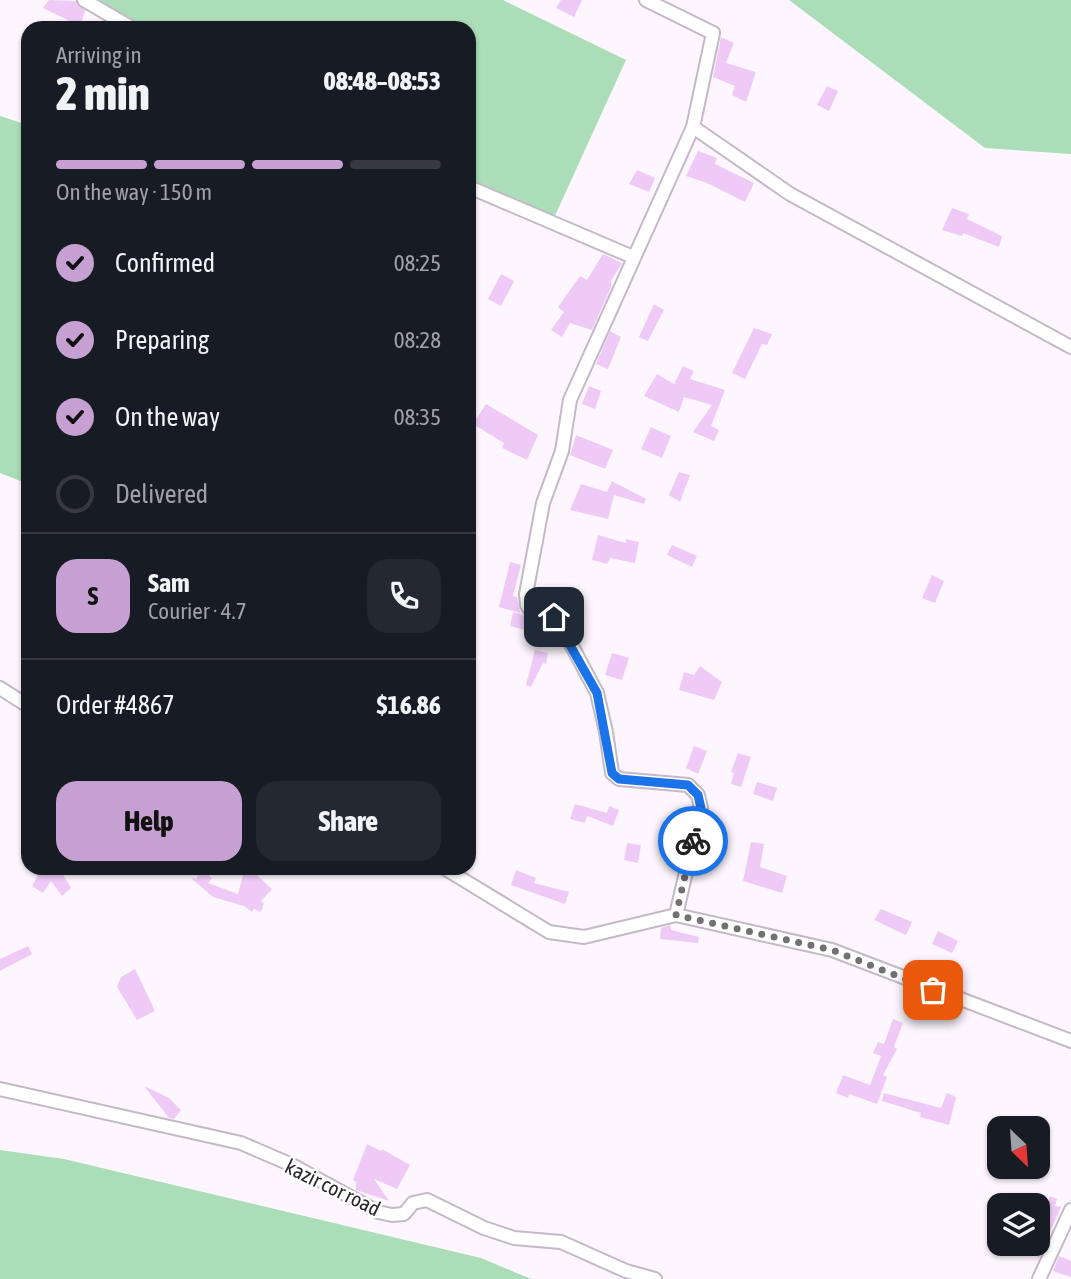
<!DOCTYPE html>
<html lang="en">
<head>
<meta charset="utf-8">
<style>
  body { margin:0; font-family:"Asap Condensed",sans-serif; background:#242831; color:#f1f3f6; height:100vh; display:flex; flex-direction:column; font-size:26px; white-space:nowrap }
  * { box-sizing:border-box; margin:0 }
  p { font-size:23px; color:#9ea1a6 }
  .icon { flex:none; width:38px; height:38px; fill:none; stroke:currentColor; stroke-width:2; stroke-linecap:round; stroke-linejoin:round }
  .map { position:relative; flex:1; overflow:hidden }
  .details { position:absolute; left:21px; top:21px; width:455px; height:854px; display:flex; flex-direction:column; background:#171b24; border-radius:21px; box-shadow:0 2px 5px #0004 }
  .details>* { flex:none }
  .needle { width:46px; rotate:155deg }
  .fabs { position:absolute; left:987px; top:1116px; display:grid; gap:14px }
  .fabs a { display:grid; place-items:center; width:63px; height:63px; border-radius:14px; background:#171b24; box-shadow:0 2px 5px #0004; font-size:35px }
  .pin { position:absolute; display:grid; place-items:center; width:60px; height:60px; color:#fff; margin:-30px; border-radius:14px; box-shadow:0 4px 10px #0006 }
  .courier { position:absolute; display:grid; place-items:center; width:70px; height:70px; margin:-35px; border:5px solid #1a73e8; border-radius:50%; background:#fff; color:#222; box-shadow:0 2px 9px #0007 }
  .summary em { font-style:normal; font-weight:800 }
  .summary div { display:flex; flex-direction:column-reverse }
  .summary { display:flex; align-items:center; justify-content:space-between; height:119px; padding:0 35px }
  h1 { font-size:46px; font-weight:800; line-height:52px }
  .bar { display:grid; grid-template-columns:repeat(4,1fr); gap:10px 7px; align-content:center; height:84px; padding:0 35px }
  .bar i { height:9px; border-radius:5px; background:#363941 }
  .bar .current { background:#c6a0d2 }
  .bar p { grid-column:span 4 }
  .line { display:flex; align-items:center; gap:18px; padding:0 35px; border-top:2px solid #363941 }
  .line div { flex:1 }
  .round { display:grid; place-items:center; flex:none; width:74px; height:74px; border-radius:21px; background:#242831 }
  ol { padding:0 35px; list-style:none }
  li { display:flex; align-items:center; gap:21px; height:77px }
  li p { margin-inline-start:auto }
  li .icon { padding:7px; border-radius:50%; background:#c6a0d2; color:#111; stroke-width:4 }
  li:last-child { color:#9ea1a6 }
  li i { width:38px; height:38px; border:4px solid #363941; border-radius:50% }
  .action { display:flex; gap:14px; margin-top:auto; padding:14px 35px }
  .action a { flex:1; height:80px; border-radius:21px; background:#c6a0d2; color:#111; font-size:28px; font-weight:800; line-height:80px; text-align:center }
  .action a+a { background:#242831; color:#f1f3f6 }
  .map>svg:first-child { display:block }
  .green { fill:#abdeb8 }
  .building { fill:#efcaf7 }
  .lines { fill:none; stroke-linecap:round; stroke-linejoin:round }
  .minor-casing { stroke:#c4b9c6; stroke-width:16 }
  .minor { stroke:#fff; stroke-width:12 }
  .done { stroke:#746f75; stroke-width:7; stroke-dasharray:0 12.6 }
  .route { stroke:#1a73e8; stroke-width:9 }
  .labels { text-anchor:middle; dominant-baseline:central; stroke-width:5; stroke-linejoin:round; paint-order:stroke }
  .street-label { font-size:21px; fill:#2b262b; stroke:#fff }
</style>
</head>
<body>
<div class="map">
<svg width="1071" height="1279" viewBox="0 0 1071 1279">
  <rect width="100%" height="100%" fill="#fdf6fe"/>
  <!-- green -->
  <g class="green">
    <path d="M96 0H503L626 60 553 220 469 183V28H143Z"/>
    <path d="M789 0H1071V154L985 148Z"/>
    <path d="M0 116 28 125V484L0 473Z"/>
    <path d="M0 1150 64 1159 481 1258 531 1279H0Z"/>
  </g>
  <!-- building -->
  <g class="building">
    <path d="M49 0 76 1 85 11 80 26 43 8Z"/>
    <path d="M561 0H582L574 17 556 8Z"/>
    <path d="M721 37 734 43 726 63 756 72 746 102 732 95 735 86 713 77Z"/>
    <path d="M827 86 838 91 829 111 817 105Z"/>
    <path d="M698 151 717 158 715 164 754 183 745 202 707 183 686 176Z"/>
    <path d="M637 170 655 178 649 192 629 184Z"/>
    <path d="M952 208 969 214 967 219 1002 236 999 247 963 233 962 236 942 230Z"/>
    <path d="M603 254 622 263 611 281V287L592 330 570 323 562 337 551 330 564 312 558 307 580 276 587 280Z"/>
    <path d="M501 274 514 281 501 306 488 299Z"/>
    <path d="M654 304 664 310 648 341 639 337Z"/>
    <path d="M754 328 772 334 767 345 762 344 745 379 732 373Z"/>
    <path d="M610 331 621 337 608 369 596 364Z"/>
    <path d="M683 366 694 371 690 379 725 390 711 426 719 430 714 441 693 432 712 405 684 397 679 412 644 396 657 374 674 384Z"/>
    <path d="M589 386 601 391 595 409 582 404Z"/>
    <path d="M486 404 538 435 527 460 502 448 504 443 473 424Z"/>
    <path d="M651 427 671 436 662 458 641 449Z"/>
    <path d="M576 435 613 450 605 469 570 455Z"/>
    <path d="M679 472 690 475 680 502 669 495Z"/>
    <path d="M612 481 646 499 644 504 614 495 608 519 570 510 581 484 607 492Z"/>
    <path d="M598 535 626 543V539L639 542 635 563 610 558 607 564 592 560Z"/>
    <path d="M672 545 697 556 692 567 667 555Z"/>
    <path d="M510 562 521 565 513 596 517 597 520 613 499 607Z"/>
    <path d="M932 575 944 581 935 603 922 598Z"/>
    <path d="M513 612 523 615 529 623 534 625 532 632 510 626Z"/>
    <path d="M535 650 548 653 546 664 543 663 531 687 526 685Z"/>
    <path d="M612 653 629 658 622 680 605 675Z"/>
    <path d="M700 666 722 682 714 700 679 690 684 672 694 675Z"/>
    <path d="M694 746 707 751 698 774 686 768Z"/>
    <path d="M738 753 751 757 741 787 731 784 734 773 731 772Z"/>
    <path d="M757 782 777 788 773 801 753 794Z"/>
    <path d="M575 804 607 813 609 806 619 810 613 826 587 816 585 823 570 819Z"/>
    <path d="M751 842 764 844 760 867 787 876 782 893 743 881Z"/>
    <path d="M627 843 641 845 638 863 624 860Z"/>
    <path d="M42 868H59L71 888 62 896 51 881 43 893 32 886Z"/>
    <path d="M245 868H249L272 889 261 901 264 903 261 912 254 909 252 912 244 906 213 897 191 878 196 879 202 870 212 878 208 883 238 894Z"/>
    <path d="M516 870 536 878 534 883 569 892 565 904 511 885Z"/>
    <path d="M881 909 912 922 906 935 874 920Z"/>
    <path d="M670 925 671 930 699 937 698 943 660 939 661 928Z"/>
    <path d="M938 931 958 941 952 953 932 944Z"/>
    <path d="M28 946 32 954 0 971V959Z"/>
    <path d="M135 969 155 1011 137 1020 117 987 121 977Z"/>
    <path d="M893 1019 903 1023 894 1047 897 1049 883 1075 887 1077 877 1104 849 1094 848 1098 836 1093 843 1075 870 1085 881 1056 873 1053 878 1042 884 1044Z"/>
    <path d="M144 1086 169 1098 181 1110 174 1119 169 1118Z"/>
    <path d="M884 1093 941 1108 947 1093 956 1097 949 1125 920 1117 921 1113 882 1101Z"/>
    <path d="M367 1144 381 1151 382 1149 410 1165 397 1189 374 1179 389 1201 356 1190V1182L353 1180Z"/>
    <path d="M1050 1196 1057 1199 1055 1206 1061 1207 1038 1259V1255L1013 1245 1038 1244V1229Z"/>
    <path d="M1059 1256 1071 1261V1277L1053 1271Z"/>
  </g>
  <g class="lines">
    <!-- minor casing -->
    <g class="minor-casing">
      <g id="minor">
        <path d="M84 0 132 28"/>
        <path d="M646 0 713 33 693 127 790 194 1071 347"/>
        <path d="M469 187 633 257"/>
        <path d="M0 688 28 706"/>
        <path d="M444 868 549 932 584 937 676 915 832 950 1071 1041"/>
        <path d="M676 915 701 808 698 795 688 785 619 779 612 773 606 732 597 693 559 622 554 617 534 616 527 605 526 594 543 503 562 451 570 400 693 127"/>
        <path d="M0 1089 241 1143 292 1165 378 1212 392 1215 404 1214 413 1203 427 1200 484 1228 514 1238 561 1242 626 1271 655 1279"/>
        <path d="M1039 1279 1071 1210"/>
      </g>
    </g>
    <!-- minor -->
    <use href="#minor" class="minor"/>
  </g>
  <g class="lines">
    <!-- done -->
    <path class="done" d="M693 841 676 915 832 950 933 990"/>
    <!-- route -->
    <path class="route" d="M554 617 597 693 612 773 619 779 688 785 698 795 701 808 693 841"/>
  </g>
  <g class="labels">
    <!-- street labels -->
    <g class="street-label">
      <text transform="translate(333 1187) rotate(26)">kazir cor road</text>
    </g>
  </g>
</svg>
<div class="fabs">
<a><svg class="needle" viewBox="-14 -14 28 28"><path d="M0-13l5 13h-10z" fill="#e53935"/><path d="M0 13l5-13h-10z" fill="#9ea1a6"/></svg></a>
<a><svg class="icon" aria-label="layers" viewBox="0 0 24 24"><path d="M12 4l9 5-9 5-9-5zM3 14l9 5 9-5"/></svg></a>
</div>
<div class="pin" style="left:933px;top:990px;background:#ea580c"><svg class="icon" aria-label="bag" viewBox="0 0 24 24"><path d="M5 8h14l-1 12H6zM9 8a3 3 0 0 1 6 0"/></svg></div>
<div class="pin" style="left:554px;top:617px;background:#1f2937"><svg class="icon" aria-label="home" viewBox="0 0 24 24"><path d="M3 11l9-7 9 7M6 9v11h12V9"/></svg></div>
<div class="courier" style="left:693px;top:841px"><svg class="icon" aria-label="bike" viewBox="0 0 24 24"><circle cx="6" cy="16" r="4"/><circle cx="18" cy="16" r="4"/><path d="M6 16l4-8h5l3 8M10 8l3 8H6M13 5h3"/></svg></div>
<section class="details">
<div class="summary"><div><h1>2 min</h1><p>Arriving in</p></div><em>08:48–08:53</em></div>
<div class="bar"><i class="current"></i><i class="current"></i><i class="current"></i><i></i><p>On the way · 150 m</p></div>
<ol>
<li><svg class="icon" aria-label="check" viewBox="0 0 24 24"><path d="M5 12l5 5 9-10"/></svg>Confirmed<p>08:25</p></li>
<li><svg class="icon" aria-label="check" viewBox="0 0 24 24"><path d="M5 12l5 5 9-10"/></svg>Preparing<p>08:28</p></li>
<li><svg class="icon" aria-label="check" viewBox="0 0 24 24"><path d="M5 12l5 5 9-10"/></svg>On the way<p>08:35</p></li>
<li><i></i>Delivered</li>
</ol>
<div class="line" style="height:126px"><b class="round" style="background:#c6a0d2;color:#111">S</b><div><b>Sam</b><p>Courier · 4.7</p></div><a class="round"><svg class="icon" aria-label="phone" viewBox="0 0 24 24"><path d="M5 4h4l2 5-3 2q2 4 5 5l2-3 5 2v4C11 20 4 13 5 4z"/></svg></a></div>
<div class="line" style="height:91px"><div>Order #4867</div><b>$16.86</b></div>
<div class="action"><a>Help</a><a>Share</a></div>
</section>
</div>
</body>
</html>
